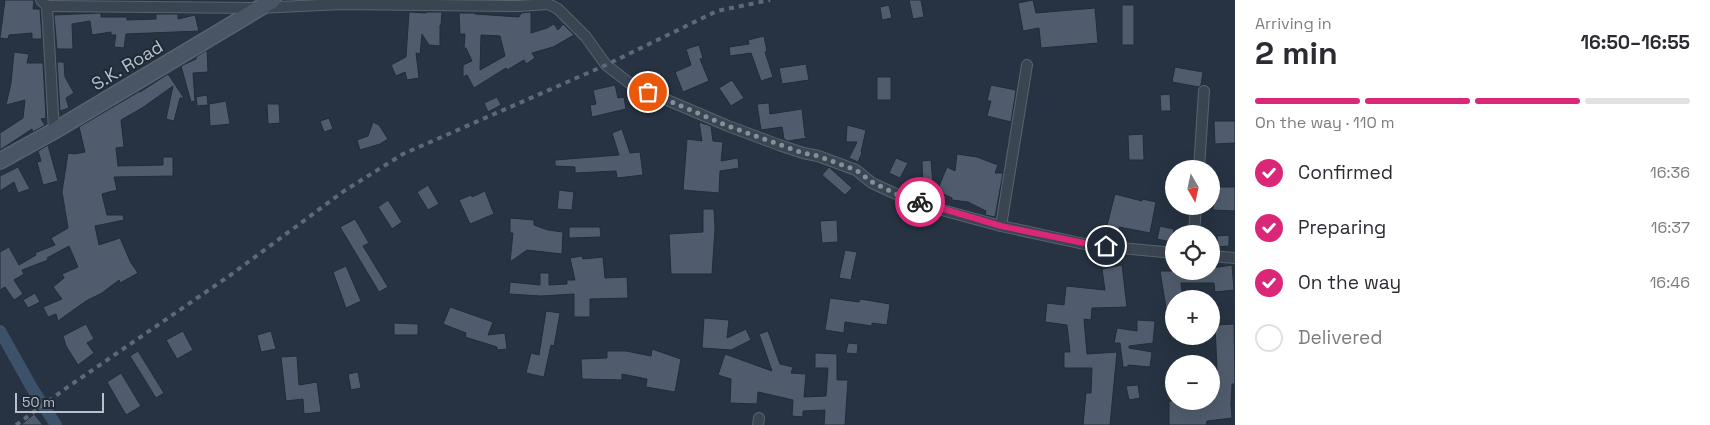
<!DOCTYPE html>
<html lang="en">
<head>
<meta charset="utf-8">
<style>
  body { margin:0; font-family:"Space Grotesk",sans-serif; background:#f2f2f3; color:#2b2b33; height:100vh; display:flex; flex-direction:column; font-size:19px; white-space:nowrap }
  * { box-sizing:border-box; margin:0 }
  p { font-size:16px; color:#7c7c81 }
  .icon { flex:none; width:28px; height:28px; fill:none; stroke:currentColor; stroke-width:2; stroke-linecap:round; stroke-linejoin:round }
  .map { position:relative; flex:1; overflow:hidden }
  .sheet { display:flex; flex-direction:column; background:#fff; width:475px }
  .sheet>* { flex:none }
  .needle { width:32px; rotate:171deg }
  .tools { position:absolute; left:1165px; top:160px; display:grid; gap:10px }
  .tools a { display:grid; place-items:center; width:55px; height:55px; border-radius:50%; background:#fff; box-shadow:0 5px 20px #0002; font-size:25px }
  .scale { position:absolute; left:15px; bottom:12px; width:89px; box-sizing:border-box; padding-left:5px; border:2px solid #b8c0cc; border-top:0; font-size:14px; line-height:18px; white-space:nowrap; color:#b8c0cc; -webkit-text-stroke:4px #202a37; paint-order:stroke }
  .pin { position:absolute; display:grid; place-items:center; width:42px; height:42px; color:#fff; margin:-21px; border:2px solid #fff; border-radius:50%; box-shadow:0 1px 5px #0007 }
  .courier { position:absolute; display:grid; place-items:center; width:50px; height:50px; margin:-25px; border:4px solid #db2777; border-radius:50%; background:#fff; color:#222; box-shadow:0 1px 6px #0007 }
  .summary em { font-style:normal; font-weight:800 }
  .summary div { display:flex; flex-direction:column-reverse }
  .summary { display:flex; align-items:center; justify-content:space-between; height:85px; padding:0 20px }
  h1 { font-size:32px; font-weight:800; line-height:38px }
  .bar { display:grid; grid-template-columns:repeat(4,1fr); gap:8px 5px; align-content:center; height:60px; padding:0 20px }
  .bar i { height:6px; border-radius:4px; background:#e1e1e2 }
  .bar .current { background:#db2777 }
  .bar p { grid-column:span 4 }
  ol { padding:0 20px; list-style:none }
  li { display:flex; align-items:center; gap:15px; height:55px }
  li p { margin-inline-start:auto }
  li .icon { padding:5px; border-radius:50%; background:#db2777; color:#fff; stroke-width:4 }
  li:last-child { color:#7c7c81 }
  li i { width:28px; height:28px; border:2px solid #e1e1e2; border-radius:50% }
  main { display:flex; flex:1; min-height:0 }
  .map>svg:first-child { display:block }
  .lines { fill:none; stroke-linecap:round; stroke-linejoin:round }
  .canal { stroke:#3c526b; stroke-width:12 }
  .building { fill:#505c6d; stroke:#222c39; fill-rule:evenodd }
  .street-casing { stroke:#59636f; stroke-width:12 }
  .secondary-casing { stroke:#59636f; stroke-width:18 }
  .street { stroke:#3b4552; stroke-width:10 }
  .secondary { stroke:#495465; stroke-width:15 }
  .rail { stroke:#5d6979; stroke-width:4; stroke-dasharray:5 5; stroke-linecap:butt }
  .done { stroke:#858f9c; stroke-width:5; stroke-dasharray:0 9 }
  .route { stroke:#db2777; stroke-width:6 }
  .labels { text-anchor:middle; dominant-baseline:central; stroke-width:4; stroke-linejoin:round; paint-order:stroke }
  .street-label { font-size:18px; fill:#b8c0cc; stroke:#202a37 }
</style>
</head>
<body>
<main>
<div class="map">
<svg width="1235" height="425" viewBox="0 0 1235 425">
  <rect width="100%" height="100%" fill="#273342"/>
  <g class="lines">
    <!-- canal -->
    <path class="canal" d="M0 331 32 388 56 425"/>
  </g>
  <!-- building -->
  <g class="building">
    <path d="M5 0H34L33 9H40L42 39H32V33L9 35 8 39 0 38Z"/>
    <path d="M909 0H921L924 17 913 19Z"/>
    <path d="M1033 0 1036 13 1095 8 1098 43 1041 48 1039 28 1023 31 1018 3Z"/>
    <path d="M889 5 892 18 882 20 880 7Z"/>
    <rect x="1122" y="5" width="12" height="40"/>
    <path d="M409 12 426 13V12H442L441 25H440V46L429 45 422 34 420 54 416 53 419 78 407 80 405 72 396 76 391 65 406 57Z"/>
    <path d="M531 12V33L547 28 554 24 558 30 563 24 574 35 553 47 532 53 535 58 526 64 524 60 507 70 506 68 474 88 467 75 463 77V65L472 61 466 48H464L465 34H460L459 13H475V14L519 17 521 13ZM481 35 500 36 505 56 480 70Z"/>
    <path d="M101 13V17H127V20L156 19V14H178V19L195 15 199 31 126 34 124 48 114 47 116 35H111V32L92 35 90 21 72 24 73 49H57L54 15Z"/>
    <path d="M764 36 767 51 765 52 773 77 761 81 751 53 730 56 729 47 749 44 748 40Z"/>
    <path d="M699 45 703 58 700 59 709 81 683 92 675 72 691 65 686 49Z"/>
    <path d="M207 50 208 72 193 73 195 101 191 102 181 66 196 59V57Z"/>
    <path d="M14 52 29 54 27 63H43L46 118 41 119 45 125 33 132 32 129 0 150V133L23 118 25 100 6 105 11 83Z"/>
    <path d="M57 62H64L65 77 74 93 66 98 69 108 60 111Z"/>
    <path d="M806 64 809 80 782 84 779 68Z"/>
    <path d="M1175 67 1203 72 1201 85 1199 87 1172 82Z"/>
    <path d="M168 74 184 98H180L174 121 166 119 173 86 142 108 121 120 124 147 116 148 118 166 163 165V157H173V176L114 177 117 190 102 194 107 215H123L124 220 95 226 99 245 120 238 131 263 138 273 120 283 119 280 102 293 86 301 58 321 56 314 48 317 43 307 62 299 53 287 64 278 62 274 78 267 69 246 47 258 48 260 22 270 24 274 14 280 23 294 14 300 5 287 0 290V252L9 247 19 265 36 255 35 253 55 245 51 238 68 228 62 192 68 153 74 154 85 152 79 127 140 91V92Z"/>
    <rect x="877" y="77" width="14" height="23"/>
    <path d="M732 80 744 98 731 106 719 88Z"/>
    <path d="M615 85 618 98 624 97 626 109 592 117 590 105 596 104 593 90Z"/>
    <path d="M991 85 1016 90 1011 122 987 116 991 101H987Z"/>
    <path d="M1170 94 1171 111H1161L1160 95Z"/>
    <path d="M207 95 208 105 197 106 196 97Z"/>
    <path d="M497 97 501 105 488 112 484 103Z"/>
    <path d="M226 101 230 124 210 126 209 104Z"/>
    <path d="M769 103 770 114 802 109 805 136 807 138 788 141 784 139 782 127 761 130 757 104Z"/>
    <path d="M267 104H279L280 123 268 124Z"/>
    <path d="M329 118 333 129 324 132 320 121Z"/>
    <path d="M1214 121H1235V143L1215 144Z"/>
    <path d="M373 122 379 125 388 139 380 144 360 150 357 140 368 136Z"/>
    <path d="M699 122 711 126 713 141 723 142 721 161 738 158 739 168 720 171 719 193 683 190 687 139 702 141Z"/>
    <path d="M847 125 866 130 861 152 862 153 858 162 849 158 857 142H846Z"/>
    <path d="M622 129 630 153 640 152 643 175 617 178 616 171 575 173V167L555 166V160L619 155 612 133Z"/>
    <path d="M1143 134 1144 160H1129L1128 135Z"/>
    <path d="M48 145 58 181 43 185 37 162 41 161 38 151Z"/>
    <path d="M957 154 977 157 998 165 995 173H1003L995 217 985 215 986 211 968 202 952 200V198L937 191 947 167 955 171Z"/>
    <path d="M896 158 908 163 900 178 889 173Z"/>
    <path d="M931 160 933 185 923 186 922 161Z"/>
    <path d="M18 167 30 189 18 193 14 182 0 191V176Z"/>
    <path d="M829 167 852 188 845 195 822 175Z"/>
    <path d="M428 185 439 204 428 210 417 192Z"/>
    <path d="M1214 187H1235V211L1213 210Z"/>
    <path d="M559 190 574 192 572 210 557 209Z"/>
    <path d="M485 191 494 214 470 224 459 200 471 195 472 197Z"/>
    <path d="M1115 194 1142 201V199L1156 202 1150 233 1119 227 1122 239 1116 241 1102 239 1101 234 1105 233Z"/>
    <path d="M388 200 402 222 392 229 378 207Z"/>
    <path d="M703 209H714L715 229 712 274H671L669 234 703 232Z"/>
    <path d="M510 218 534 220V225L548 230 563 232 562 254 527 250 510 262 513 233H510Z"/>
    <path d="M355 219 369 243 363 246 388 287 379 292 340 227Z"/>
    <path d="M837 220 838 242 822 243 820 221Z"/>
    <path d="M1160 226 1174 229 1171 242 1157 239Z"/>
    <path d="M569 227H600L601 237 569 238Z"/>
    <path d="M1229 235V246L1218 247 1217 236Z"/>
    <path d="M845 250 857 252 851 280 839 278Z"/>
    <path d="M582 256 583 259 603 257 605 278 627 277 628 298 590 299V317H574V294L541 296 509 294 510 282 540 285V273H549V285L567 284V280H575L570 258Z"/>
    <path d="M1122 265 1127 307 1092 308 1091 320 1084 319 1087 354 1117 352 1110 425H1083L1086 393H1091L1092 368H1064V352H1070L1067 325 1045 322 1047 303 1064 305 1066 286 1105 290 1102 269Z"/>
    <path d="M1232 265 1234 290 1215 292 1214 283H1181L1183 299H1174V319L1168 320 1160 271H1212V268Z"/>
    <path d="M346 266 361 301 346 308 333 272Z"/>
    <path d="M35 293 40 302 28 308 23 300Z"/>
    <path d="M830 298 859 302 860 299 890 304 887 325 872 323V326L845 322 844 333 825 330Z"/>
    <path d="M450 307 493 322 488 335 505 333 507 349 497 350V347L465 337 466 333 443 324Z"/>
    <path d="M546 311 560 313 554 346 551 345 544 377 526 373 531 353 539 355Z"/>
    <path d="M704 318 729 320 727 338 746 329 751 340 731 350 702 348Z"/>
    <path d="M1137 320 1155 321 1153 343 1129 346V348L1152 352 1150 367 1128 365V367H1123L1120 343H1114L1117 328 1137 331Z"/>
    <path d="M394 323 418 324V335H394Z"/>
    <path d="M86 324 94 339 87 343 94 353 78 365 66 346 63 336Z"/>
    <path d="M1234 324 1235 384H1232L1231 404 1232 418 1207 421 1206 425H1169V401H1213V392L1218 393 1215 325Z"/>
    <path d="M183 331 193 350 177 359 166 340Z"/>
    <path d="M271 331 276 349 261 352 257 335Z"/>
    <path d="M768 331 780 364 793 367 791 373 806 374 804 397 826 396 828 368H815V353L837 354V380H848L845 425H824L825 410 803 411V417L792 416 793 400 758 392 757 404 730 403 731 379 718 375 725 354 772 371 759 334Z"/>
    <path d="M848 343 858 344 857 354 846 353Z"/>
    <path d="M652 349 681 359 675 392 646 387 647 379 622 374V380L582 379 581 359 607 358V351H626L651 356Z"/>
    <path d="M138 351 164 393 156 398 130 356Z"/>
    <path d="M297 356 299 385 317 382 321 412 304 414 303 399 286 401 281 357Z"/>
    <path d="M358 372 361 388 351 390 348 374Z"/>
    <path d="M121 373 141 406 126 415 107 382Z"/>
    <path d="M1138 385 1140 398 1129 400 1126 386Z"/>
    <path d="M34 414 43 425H21Z"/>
  </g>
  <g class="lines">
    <!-- street casing -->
    <g class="street-casing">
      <g id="street">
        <path d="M41 0 47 6 54 131"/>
        <path d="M47 6 259 8 341 4 519 6 548 4 558 9 586 37 606 65 632 85 728 126 779 145 803 153 818 156 856 170 872 183 896 194 938 209 1001 226 1089 245 1174 253"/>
        <path d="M1199 169 1204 91"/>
        <path d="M1001 226 1027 65"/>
        <path d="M1194 234 1196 206"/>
        <path d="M1211 256 1235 258"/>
        <path d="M758 425 759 418"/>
      </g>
    </g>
    <!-- secondary casing -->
    <g class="secondary-casing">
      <path id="secondary" d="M0 161 54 131 273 0"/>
    </g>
    <!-- street -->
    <use href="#street" class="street"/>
    <!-- secondary -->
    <use href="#secondary" class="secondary"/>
    <!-- rail -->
    <path class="rail" d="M16 425 62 391 232 274 344 191 403 154 606 65 717 11 770 0"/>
  </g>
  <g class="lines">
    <!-- done -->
    <path class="done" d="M648 92 728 126 803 153 818 156 856 170 872 182 896 194 920 202"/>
    <!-- route -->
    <path class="route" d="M920 202 1001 226 1089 244 1106 246"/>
  </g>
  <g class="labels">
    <!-- street labels -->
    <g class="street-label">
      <text transform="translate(127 65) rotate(-31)">S.K. Road</text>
    </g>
  </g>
</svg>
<div class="tools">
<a><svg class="needle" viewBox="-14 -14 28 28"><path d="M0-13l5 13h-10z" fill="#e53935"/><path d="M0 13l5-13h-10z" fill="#7c7c81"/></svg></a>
<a><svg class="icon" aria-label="locate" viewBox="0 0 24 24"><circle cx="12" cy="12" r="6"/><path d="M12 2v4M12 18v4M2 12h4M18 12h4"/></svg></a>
<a>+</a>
<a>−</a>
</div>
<div class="scale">50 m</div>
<div class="pin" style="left:648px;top:92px;background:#ea580c"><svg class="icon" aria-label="bag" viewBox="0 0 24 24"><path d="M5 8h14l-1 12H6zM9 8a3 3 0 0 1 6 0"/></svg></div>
<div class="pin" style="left:1106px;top:246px;background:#1f2937"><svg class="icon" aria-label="home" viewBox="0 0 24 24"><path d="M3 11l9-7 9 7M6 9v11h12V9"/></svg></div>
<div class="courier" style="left:920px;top:202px"><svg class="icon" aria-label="bike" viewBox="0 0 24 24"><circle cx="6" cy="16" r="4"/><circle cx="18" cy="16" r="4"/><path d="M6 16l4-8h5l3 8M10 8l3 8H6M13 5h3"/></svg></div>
</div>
<section class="sheet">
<div class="summary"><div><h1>2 min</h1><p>Arriving in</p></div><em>16:50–16:55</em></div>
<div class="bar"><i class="current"></i><i class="current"></i><i class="current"></i><i></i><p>On the way · 110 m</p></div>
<ol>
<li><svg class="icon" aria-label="check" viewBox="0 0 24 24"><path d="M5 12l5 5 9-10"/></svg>Confirmed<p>16:36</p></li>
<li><svg class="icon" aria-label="check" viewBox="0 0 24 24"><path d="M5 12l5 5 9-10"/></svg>Preparing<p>16:37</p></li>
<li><svg class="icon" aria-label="check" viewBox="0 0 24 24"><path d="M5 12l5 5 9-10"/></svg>On the way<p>16:46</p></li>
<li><i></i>Delivered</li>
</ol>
</section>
</main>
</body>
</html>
